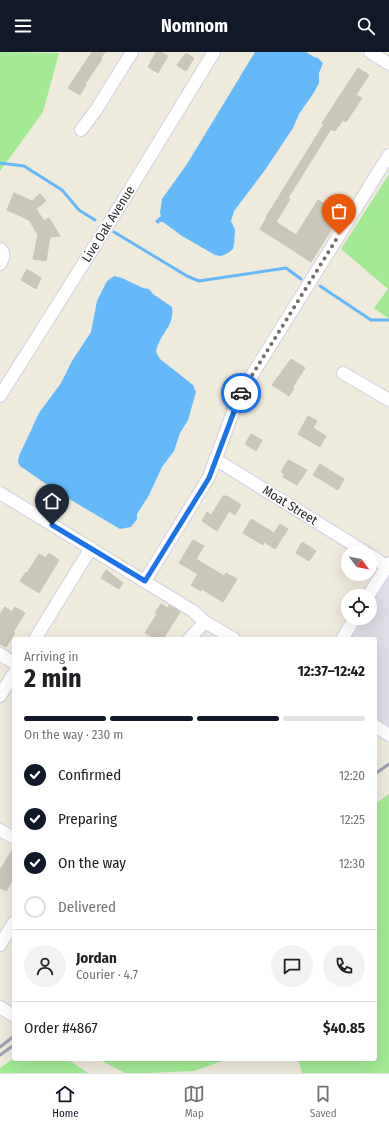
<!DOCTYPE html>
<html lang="en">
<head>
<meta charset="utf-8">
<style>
  body { margin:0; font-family:"Fira Sans Condensed",sans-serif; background:#f2f2f2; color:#202124; height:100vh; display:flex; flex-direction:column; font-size:15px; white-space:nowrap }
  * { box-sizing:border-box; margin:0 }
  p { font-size:13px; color:#757577 }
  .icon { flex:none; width:22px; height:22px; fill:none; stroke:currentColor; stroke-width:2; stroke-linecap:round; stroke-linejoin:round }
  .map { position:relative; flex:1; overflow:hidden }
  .drawer { position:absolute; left:12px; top:585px; width:365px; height:424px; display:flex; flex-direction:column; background:#fff; border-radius:4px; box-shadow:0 4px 16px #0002 }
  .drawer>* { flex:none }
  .needle { width:26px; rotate:122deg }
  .fabs { position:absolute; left:341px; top:493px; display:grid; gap:8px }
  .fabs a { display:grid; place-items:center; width:36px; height:36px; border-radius:50%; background:#fff; box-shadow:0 4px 16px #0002; font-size:20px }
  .pin { position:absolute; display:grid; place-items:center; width:34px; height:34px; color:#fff; margin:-41px -17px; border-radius:50% 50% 50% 0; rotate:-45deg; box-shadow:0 0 4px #0007 }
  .pin .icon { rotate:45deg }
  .courier { position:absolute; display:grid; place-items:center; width:40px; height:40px; margin:-20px; border:3px solid #1a73e8; border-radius:50%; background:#fff; color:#222; box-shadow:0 1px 5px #0007 }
  .headline em { font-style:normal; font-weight:700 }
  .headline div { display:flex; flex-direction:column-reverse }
  .headline { display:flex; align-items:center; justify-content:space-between; height:68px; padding:0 12px }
  h1 { font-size:26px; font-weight:700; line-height:30px }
  .bar { display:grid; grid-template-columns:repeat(4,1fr); gap:6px 4px; align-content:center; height:48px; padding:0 12px }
  .bar i { height:5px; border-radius:3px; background:#e0e0e0 }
  .bar .on { background:#111827 }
  .bar p { grid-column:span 4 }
  .line { display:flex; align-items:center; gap:10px; padding:0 12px; border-top:1px solid #e0e0e0 }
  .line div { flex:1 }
  .round { display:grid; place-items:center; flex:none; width:42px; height:42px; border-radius:21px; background:#f2f2f2 }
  ol { padding:0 12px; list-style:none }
  li { display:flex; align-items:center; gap:12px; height:44px }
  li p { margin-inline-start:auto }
  li .icon { padding:4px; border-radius:50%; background:#111827; color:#fff; stroke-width:4 }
  li:last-child { color:#757577 }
  li i { width:22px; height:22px; border:2px solid #e0e0e0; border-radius:50% }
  header { display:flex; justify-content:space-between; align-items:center; height:52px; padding:0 12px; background:#111827; color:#fff; font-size:18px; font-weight:700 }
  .tabs { display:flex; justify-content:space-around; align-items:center; height:56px; border-top:1px solid #e0e0e0; background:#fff; font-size:11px; color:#757577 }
  .tabs a { display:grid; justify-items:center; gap:2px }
  .tabs .on { color:#111827 }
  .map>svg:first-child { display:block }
  .industrial { fill:#e1dde6 }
  .green { fill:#a2ea94 }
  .water { fill:#65b9fa }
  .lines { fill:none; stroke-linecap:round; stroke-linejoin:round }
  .stream { stroke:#65b9fa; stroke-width:3 }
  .building { fill:#cac6bc; stroke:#cac6b5 }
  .minor-casing { stroke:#d1d1e5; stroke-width:14 }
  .minor { stroke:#fff; stroke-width:12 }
  .rail { stroke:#9f9eb7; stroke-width:3 }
  .done { stroke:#6f6e69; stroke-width:4; stroke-dasharray:0 7.2 }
  .route { stroke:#1a73e8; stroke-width:5 }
  .labels { text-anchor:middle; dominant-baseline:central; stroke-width:3.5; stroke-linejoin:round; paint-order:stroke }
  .street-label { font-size:13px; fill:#2b2b2b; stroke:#fff }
</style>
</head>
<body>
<header><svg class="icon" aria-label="menu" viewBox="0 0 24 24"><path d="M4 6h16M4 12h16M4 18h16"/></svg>Nomnom<svg class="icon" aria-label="search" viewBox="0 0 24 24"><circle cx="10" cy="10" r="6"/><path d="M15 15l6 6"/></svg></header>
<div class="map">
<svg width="389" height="1021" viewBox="0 0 389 1021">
  <rect width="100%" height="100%" fill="#eeeadc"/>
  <!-- industrial -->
  <path class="industrial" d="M388 522 389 523V676L375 668V587H348L361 566H370V551Z"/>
  <!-- green -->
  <g class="green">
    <path d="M0 0 59 1 43 60 0 119Z"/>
    <path d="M389 122V267L374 256 388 237 341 197Z"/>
    <path d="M389 742V1021H302L298 1007H375V752Z"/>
    <path d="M14 1006 67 1007 88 1021H0V1016Z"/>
    <path d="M98 1007H228L194 1019 147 1021H125Z"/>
  </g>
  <!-- water -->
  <g class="water">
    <path d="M255 0H306L314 5 318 6 323 11 319 21V31L313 42 299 62 293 76 265 118 234 159 231 169 235 178 234 192 233 197 228 201 221 204 215 203 182 184 163 170H160L158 172 155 169 161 164 160 161 162 147 187 112Z"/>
    <path d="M114 224 122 226 143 236 149 237 153 242 172 255C175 275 159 282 156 300L160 307 193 333 196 340 188 368 180 381 174 399 162 415 149 443 137 462V467L131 475 120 477 59 441 20 414 18 410 19 404 39 361 61 331 72 309 91 280 97 249 107 229Z"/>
  </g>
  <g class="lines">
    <!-- stream -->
    <g class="stream">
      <path d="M0 111 24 114 62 138 79 158 95 168"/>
      <path d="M114 180 187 224 199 229 286 216 301 227"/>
      <path d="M320 234 371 268H389"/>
    </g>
  </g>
  <!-- building -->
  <g class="building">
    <path d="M92 0H105L101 6 102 7 85 32 86 33 80 43 68 36Z"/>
    <path d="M156 0H161L168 4 158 21 148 15Z"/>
    <path d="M186 1 194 6 186 19 177 13Z"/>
    <path d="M358 16 369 23 356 43 362 46 346 70 343 68 335 79 331 77 288 146 290 147 276 170 296 183 318 148 341 162 311 210 260 177 267 165H266L324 72 322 71Z"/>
    <path d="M14 141 32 149 40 142 46 149 36 157 44 169 49 166 60 184 50 185 46 209 33 207 38 183 29 168 7 158Z"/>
    <path d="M27 217 41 226 36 237 21 228Z"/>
    <path d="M291 307 305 316 294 333 292 336H294L289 344 272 333Z"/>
    <path d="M308 364 317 369 313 376 326 384 320 395 298 382Z"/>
    <path d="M251 382 262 388 256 399 245 392Z"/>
    <path d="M288 408 307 418 297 433 283 425 284 422 281 420Z"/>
    <path d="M320 412 344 427 338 438 313 423Z"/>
    <path d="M224 443 226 445 227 444 241 453 235 463 229 459 217 479 202 469 207 460 211 463Z"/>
    <path d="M251 467 274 481 280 472 288 477 275 497 264 490 263 493 243 481Z"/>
    <path d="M193 488 204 494 196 507 224 524 226 521 237 527 223 550 202 537 201 539 191 533 198 522 179 511Z"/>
    <path d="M302 490 316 499 309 509 296 501Z"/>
    <path d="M49 501 59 508 39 541 20 529 26 520 27 521 39 502 46 506Z"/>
    <path d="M106 518 123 531 119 537 101 526Z"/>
    <path d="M161 552 168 556 169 553 180 560 163 587H156L145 581 157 562 155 561Z"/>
    <path d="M5 555 12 560 15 555 25 561 13 580 15 581 6 595 0 592V562Z"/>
    <path d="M14 795V825L6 839 0 836V818Z"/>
  </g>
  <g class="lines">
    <!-- minor casing -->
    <g class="minor-casing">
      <g id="minor">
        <path d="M370 0 389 12"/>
        <path d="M81 78 96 58 132 0"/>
        <path d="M0 197C5 201 3 207 0 212"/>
        <path d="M343 321 389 348"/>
        <path d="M0 344 121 152 214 0"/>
        <path d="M215 407 365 500"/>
        <path d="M0 441 193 559 205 570 234 587"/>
        <path d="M370 503 389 516"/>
        <path d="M145 529 209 425 239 344 389 103"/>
        <path d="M368 544 389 511"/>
        <path d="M35 587 91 496"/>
        <path d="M189 587 205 570"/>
        <path d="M342 587 355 566"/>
        <path d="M0 602 14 611"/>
        <path d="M0 644 14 621"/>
        <path d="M375 674 389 683"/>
        <path d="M0 778 14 786"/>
        <path d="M0 893 14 870"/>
        <path d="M0 955 14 964"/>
      </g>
    </g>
    <!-- minor -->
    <use href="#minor" class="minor"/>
    <!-- rail -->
    <g class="rail">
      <path d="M375 722 389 712"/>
      <path d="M0 995 14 984"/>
      <path d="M0 1003 14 993"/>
    </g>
  </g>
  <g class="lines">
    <!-- done -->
    <path class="done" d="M241 341 339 183"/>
    <!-- route -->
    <path class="route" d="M52 473 145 529 209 426 241 341"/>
  </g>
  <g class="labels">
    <!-- street labels -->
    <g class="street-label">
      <text transform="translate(108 172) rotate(-58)">Live Oak Avenue</text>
      <text transform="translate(290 453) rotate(32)">Moat Street</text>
    </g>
  </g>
</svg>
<div class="fabs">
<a><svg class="needle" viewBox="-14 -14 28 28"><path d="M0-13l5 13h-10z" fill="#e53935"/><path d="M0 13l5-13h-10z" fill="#757577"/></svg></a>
<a><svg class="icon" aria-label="locate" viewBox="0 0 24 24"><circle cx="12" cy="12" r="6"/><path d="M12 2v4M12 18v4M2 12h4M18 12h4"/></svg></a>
</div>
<div class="pin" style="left:339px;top:183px;background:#ea580c"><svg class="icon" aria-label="bag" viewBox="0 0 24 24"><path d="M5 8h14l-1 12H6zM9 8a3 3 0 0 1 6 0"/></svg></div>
<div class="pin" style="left:52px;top:473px;background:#1f2937"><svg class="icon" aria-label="home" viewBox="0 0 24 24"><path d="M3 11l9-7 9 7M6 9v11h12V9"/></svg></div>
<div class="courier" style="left:241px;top:341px"><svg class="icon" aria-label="car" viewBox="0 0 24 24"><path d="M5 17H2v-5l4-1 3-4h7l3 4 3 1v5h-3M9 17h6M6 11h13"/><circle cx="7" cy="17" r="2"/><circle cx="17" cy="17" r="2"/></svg></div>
<section class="drawer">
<div class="headline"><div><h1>2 min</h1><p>Arriving in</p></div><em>12:37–12:42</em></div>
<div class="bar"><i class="on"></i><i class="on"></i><i class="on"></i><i></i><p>On the way · 230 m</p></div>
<ol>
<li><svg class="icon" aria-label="check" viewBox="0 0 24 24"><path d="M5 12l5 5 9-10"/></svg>Confirmed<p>12:20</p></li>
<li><svg class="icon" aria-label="check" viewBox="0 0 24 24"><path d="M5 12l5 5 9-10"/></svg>Preparing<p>12:25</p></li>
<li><svg class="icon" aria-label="check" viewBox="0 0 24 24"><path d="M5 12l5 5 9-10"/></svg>On the way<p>12:30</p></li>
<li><i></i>Delivered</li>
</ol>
<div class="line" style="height:72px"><a class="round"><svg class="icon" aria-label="person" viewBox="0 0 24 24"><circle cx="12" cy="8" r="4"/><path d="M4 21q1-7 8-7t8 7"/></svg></a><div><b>Jordan</b><p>Courier · 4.7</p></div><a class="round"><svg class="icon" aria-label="chat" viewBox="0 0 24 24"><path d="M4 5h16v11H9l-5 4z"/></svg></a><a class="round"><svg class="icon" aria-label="phone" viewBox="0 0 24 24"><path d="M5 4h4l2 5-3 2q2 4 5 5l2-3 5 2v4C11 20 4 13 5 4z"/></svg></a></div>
<div class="line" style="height:52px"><div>Order #4867</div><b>$40.85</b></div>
</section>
</div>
<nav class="tabs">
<a class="on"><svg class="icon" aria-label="home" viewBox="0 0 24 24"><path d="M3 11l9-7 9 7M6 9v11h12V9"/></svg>Home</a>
<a><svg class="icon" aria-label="map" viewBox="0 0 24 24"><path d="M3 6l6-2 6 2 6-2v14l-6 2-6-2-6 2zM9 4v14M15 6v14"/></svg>Map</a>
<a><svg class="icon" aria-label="saved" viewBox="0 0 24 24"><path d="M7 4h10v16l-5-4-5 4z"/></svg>Saved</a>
</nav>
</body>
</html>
